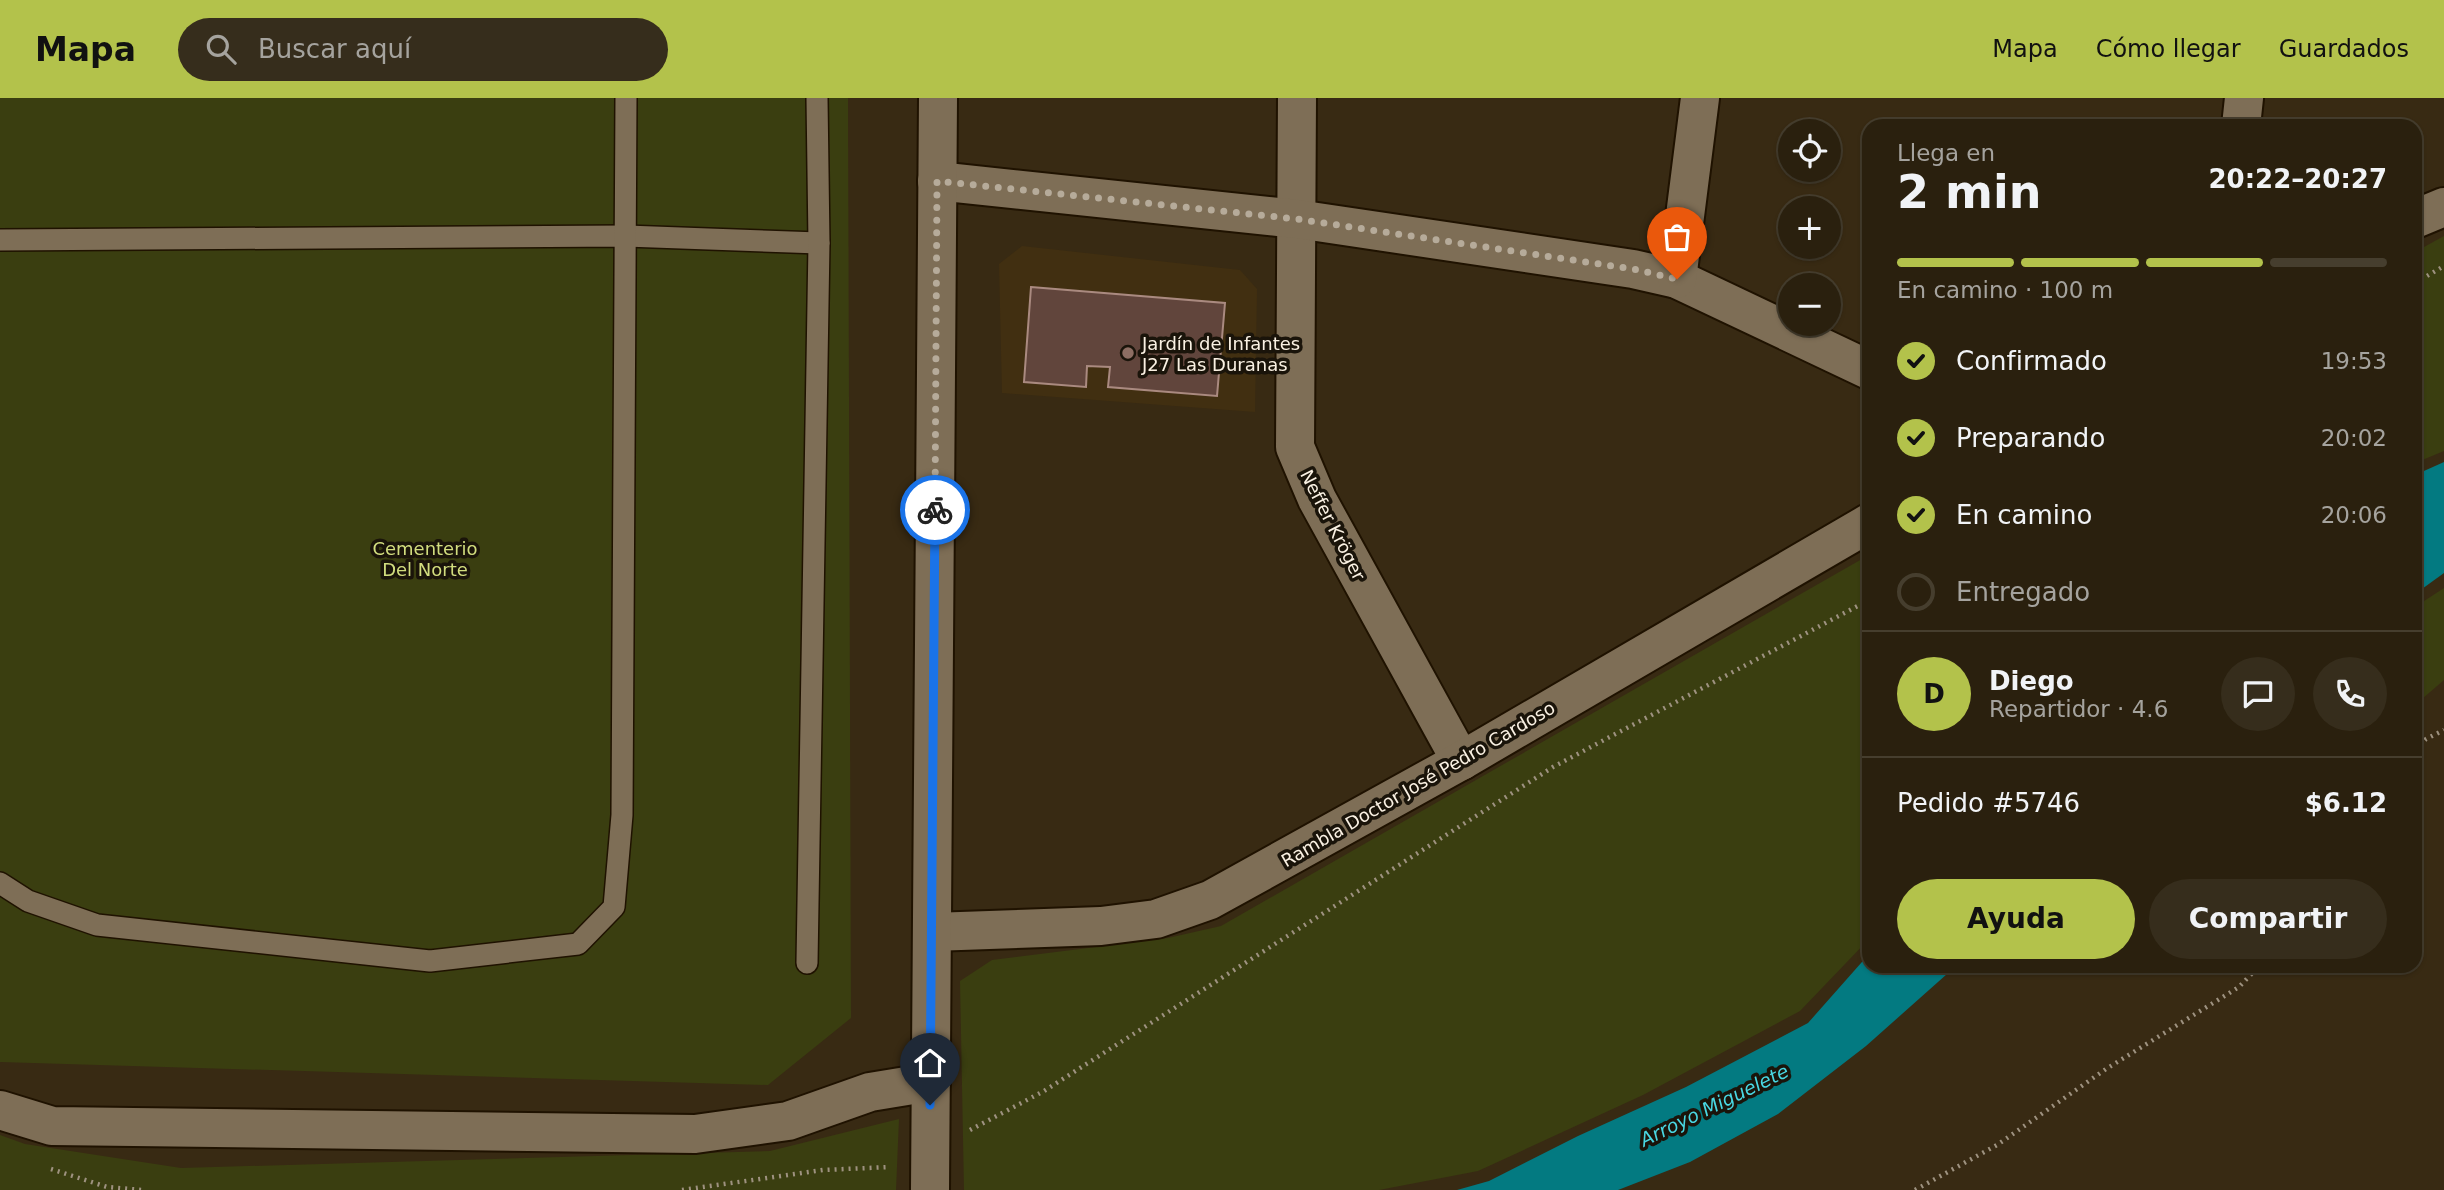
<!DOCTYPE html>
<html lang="es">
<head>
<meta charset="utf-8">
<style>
  body { margin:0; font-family:"DejaVu Sans",sans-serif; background:#362d1c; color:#f1f3f6; height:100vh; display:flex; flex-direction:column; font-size:26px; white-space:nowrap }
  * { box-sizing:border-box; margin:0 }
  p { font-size:23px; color:#a5a39e }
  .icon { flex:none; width:38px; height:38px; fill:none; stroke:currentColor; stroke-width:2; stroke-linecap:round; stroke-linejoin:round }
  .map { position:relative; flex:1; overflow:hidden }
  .sheet { position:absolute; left:1862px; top:21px; width:560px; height:854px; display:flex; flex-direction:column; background:#2a200e; border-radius:21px; box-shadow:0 2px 5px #0004,0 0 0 2px #463e2e }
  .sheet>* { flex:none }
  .controls { position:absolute; left:1778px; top:21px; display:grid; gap:14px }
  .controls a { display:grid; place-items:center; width:63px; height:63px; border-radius:50%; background:#2a200e; box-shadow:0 2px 5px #0004,0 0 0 2px #463e2e; font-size:35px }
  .pin { position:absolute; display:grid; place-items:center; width:60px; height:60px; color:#fff; margin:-72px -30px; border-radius:50% 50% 50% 0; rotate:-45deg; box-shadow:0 0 7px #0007 }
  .pin .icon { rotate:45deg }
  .courier { position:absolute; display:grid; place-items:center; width:70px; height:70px; margin:-35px; border:5px solid #1a73e8; border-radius:50%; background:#fff; color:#222; box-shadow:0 2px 9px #0007 }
  .headline em { font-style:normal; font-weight:600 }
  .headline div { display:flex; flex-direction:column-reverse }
  .headline { display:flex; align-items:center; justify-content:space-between; height:119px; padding:0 35px }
  h1 { font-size:46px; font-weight:600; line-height:52px }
  .bar { display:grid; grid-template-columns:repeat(4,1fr); gap:10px 7px; align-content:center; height:84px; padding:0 35px }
  .bar i { height:9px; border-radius:5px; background:#463e2e }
  .bar .on { background:#b3c24b }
  .bar p { grid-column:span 4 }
  .line { display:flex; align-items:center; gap:18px; padding:0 35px; border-top:2px solid #463e2e }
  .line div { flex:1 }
  .round { display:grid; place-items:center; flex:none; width:74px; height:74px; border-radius:37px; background:#362d1c }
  ol { padding:0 35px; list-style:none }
  li { display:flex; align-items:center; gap:21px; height:77px }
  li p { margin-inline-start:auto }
  li .icon { padding:7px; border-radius:50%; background:#b3c24b; color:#111; stroke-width:4 }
  li:last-child { color:#a5a39e }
  li i { width:38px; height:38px; border:4px solid #463e2e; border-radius:50% }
  .cta { display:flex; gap:14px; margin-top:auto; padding:14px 35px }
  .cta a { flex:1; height:80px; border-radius:42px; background:#b3c24b; color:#111; font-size:28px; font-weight:600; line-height:80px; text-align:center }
  .cta a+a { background:#362d1c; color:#f1f3f6 }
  header { display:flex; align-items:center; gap:42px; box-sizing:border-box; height:98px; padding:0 35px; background:#b3c24b; color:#111 }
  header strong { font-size:33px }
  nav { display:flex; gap:38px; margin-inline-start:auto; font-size:24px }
  .search { width:490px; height:63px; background:#362d1c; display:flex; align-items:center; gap:18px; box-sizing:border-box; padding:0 24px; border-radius:38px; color:#a5a39e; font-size:26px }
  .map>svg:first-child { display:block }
  .built { fill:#412f11 }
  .green { fill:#3a3e10 }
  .water { fill:#037a81 }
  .building { fill:#61453c; stroke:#aa8a80; stroke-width:2 }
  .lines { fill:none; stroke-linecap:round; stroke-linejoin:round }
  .service-casing { stroke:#1f1200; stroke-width:24 }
  .minor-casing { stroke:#1f1200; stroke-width:42 }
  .path { stroke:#9e9280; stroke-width:4.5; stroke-dasharray:2 5; stroke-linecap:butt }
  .service { stroke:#7e6e56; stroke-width:21 }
  .minor { stroke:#7e6e56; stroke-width:38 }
  .done { stroke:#b6ab9a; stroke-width:7; stroke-dasharray:0 12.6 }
  .route { stroke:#1a73e8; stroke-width:9 }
  .education-dot { fill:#8d6e63; stroke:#1a140a; stroke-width:2.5 }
  .labels { text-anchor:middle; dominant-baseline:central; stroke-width:7; stroke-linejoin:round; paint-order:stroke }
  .poi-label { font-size:18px; fill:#faf1e3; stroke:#1a140a; text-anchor:start }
  .street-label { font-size:18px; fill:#faf1e3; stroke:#1a140a }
  .park-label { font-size:18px; fill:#d2dd7e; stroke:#1a140a }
  .water-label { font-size:19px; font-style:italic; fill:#49d7e2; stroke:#1a140a }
</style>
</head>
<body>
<header>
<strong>Mapa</strong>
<div class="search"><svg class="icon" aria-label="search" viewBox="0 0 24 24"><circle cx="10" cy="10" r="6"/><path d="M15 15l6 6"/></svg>Buscar aquí</div>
<nav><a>Mapa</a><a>Cómo llegar</a><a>Guardados</a></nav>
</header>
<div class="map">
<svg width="2444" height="1092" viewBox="0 0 2444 1092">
  <rect width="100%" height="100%" fill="#382a13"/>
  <!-- built -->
  <path class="built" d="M1022 148 1240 172 1257 191 1255 314 1002 295 999 166Z"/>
  <!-- green -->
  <g class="green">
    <path d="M0 0H848L851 920 768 987 0 964Z"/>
    <path d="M2444 138V353L2415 365V154Z"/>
    <path d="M1869 457V841L1800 913 1643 997 1478 1073 1379 1092H964L960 883 992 862 1168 840 1221 828Z"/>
    <path d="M2444 490V582L2415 607V509Z"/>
    <path d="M899 1021 896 1092H0V1037L25 1046 181 1070 770 1053Z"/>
  </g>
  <!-- water -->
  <g class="water">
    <path d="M2444 364V475L2415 496V377Z"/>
    <path d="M1869 856V868H1956L1866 948 1778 1016 1690 1064 1618 1092H1457L1489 1083 1578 1038 1686 989 1808 925Z"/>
  </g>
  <!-- building -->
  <path class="building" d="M1031 189 1225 205 1217 298 1108 289 1110 269 1087 268 1086 289 1024 284Z"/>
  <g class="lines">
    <!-- service casing -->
    <g class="service-casing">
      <g id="service">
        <path d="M0 142 626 138 819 145"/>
        <path d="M0 785 28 803 97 827 430 863 578 846 614 809 622 717 626 0"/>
        <path d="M807 865 819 145 817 0"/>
      </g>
    </g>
    <!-- minor casing -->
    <g class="minor-casing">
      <g id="minor">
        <path d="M1297 0 1295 349 1317 401 1461 663"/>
        <path d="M2241 28 2244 0"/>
        <path d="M937 83 1297 121 1633 171 1677 181 1869 272"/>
        <path d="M2415 121 2444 109"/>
        <path d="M1677 181 1700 0"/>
        <path d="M932 834 1101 828 1156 821 1210 802 1461 663 1869 425"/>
        <path d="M0 1012 52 1028 695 1036 788 1023 870 994 931 984"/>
        <path d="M930 1092 938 0"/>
      </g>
    </g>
    <!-- path -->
    <g class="path">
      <path d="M2415 185 2444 168"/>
      <path d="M2415 652 2426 641 2444 632"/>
      <path d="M970 1032 1044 993 1553 669 1869 502"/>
      <path d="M51 1071 107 1089 142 1092"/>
      <path d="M682 1092 823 1072 890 1069"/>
      <path d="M1915 1092 1997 1047 2106 971 2239 889 2259 868"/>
    </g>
    <!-- service -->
    <use href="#service" class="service"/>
    <!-- minor -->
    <use href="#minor" class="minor"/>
  </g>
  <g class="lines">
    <!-- done -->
    <path class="done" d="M935 412 937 83 1297 121 1633 171 1677 181"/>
    <!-- route -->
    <path class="route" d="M930 1007 935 412"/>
  </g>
  <!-- markers -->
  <circle class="education-dot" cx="1128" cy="255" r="7"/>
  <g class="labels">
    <!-- poi labels -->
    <g class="poi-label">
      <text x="1142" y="245">Jardín de Infantes<tspan x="1142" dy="21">J27 Las Duranas</tspan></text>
    </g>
    <!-- street labels -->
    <g class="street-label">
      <text transform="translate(1333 427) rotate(63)">Neffer Kröger</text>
      <text transform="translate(1418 686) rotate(-30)">Rambla Doctor José Pedro Cardoso</text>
    </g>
    <!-- park labels -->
    <g class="park-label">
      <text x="425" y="450">Cementerio<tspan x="425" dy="21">Del Norte</tspan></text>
    </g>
    <!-- water labels -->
    <g class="water-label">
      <text transform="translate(1714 1007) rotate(-26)">Arroyo Miguelete</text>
    </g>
  </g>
</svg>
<div class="controls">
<a><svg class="icon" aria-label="locate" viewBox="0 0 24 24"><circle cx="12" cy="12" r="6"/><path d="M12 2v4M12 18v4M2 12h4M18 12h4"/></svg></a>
<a>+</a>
<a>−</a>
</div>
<div class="pin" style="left:1677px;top:181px;background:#ea580c"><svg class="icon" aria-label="bag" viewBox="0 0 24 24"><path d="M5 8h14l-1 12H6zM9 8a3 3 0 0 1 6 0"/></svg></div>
<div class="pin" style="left:930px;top:1007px;background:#1f2937"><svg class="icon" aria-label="home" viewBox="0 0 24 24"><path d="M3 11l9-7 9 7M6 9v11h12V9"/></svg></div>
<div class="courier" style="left:935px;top:412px"><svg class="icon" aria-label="bike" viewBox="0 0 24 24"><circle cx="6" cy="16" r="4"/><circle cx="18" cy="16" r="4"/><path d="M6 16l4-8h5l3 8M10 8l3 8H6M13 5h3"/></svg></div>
<section class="sheet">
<div class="headline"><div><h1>2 min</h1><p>Llega en</p></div><em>20:22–20:27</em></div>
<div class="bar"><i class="on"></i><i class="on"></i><i class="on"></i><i></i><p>En camino · 100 m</p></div>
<ol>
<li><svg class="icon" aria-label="check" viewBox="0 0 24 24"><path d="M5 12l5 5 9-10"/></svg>Confirmado<p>19:53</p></li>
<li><svg class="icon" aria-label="check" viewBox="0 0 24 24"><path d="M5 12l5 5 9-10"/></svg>Preparando<p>20:02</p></li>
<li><svg class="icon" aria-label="check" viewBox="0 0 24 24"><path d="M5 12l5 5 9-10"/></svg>En camino<p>20:06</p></li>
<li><i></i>Entregado</li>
</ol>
<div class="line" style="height:126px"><b class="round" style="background:#b3c24b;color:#111">D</b><div><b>Diego</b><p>Repartidor · 4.6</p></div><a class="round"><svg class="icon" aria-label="chat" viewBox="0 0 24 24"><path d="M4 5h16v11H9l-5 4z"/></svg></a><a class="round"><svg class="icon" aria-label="phone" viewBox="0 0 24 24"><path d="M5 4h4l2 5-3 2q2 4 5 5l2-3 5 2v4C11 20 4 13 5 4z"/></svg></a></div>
<div class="line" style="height:91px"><div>Pedido #5746</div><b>$6.12</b></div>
<div class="cta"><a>Ayuda</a><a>Compartir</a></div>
</section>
</div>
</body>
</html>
